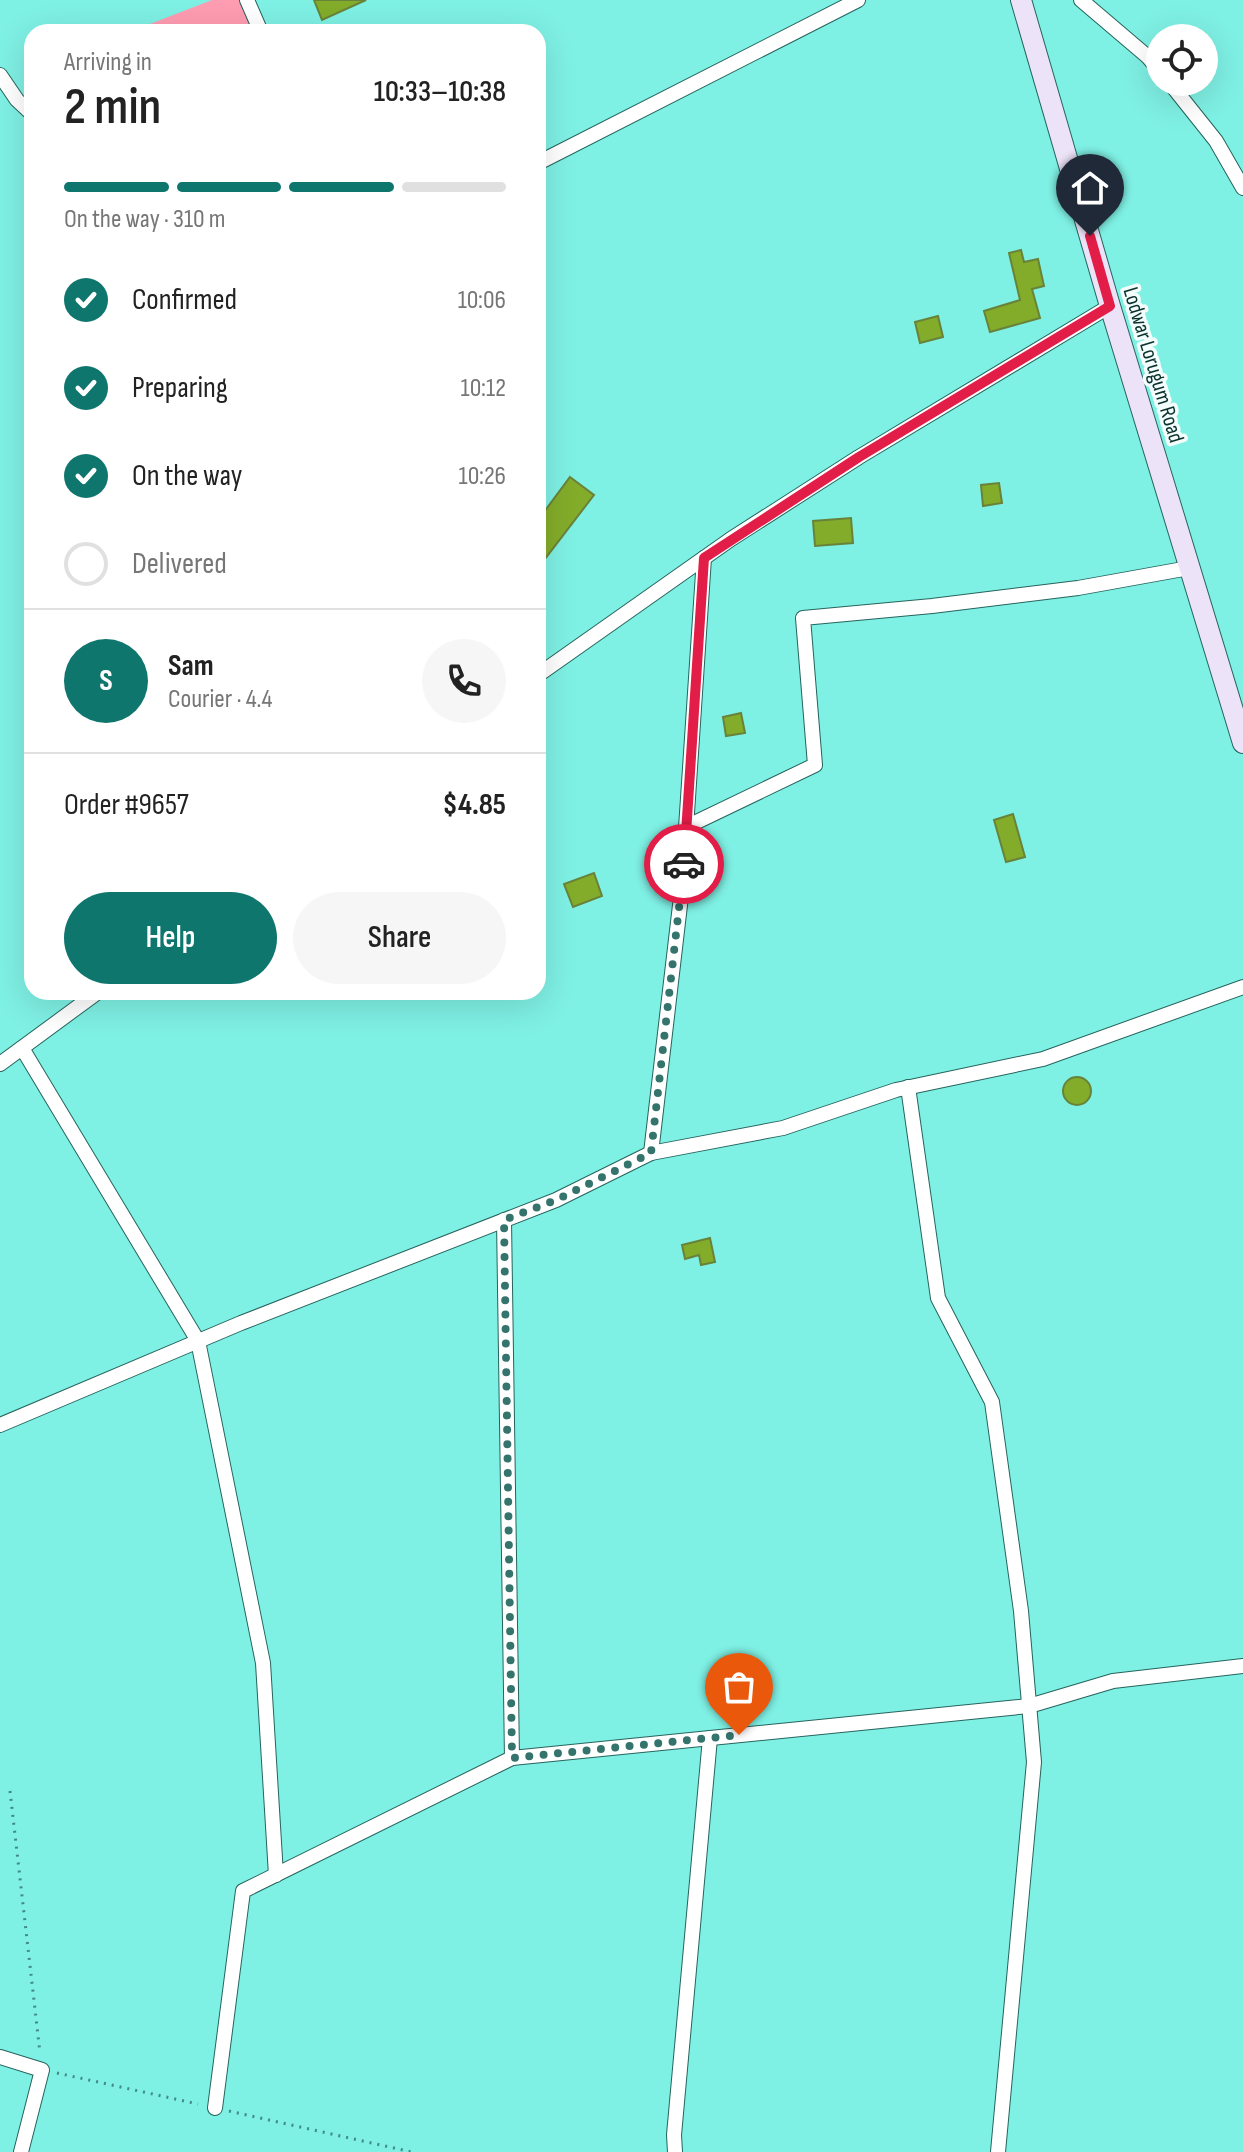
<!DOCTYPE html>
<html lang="en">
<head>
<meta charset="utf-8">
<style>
  body { margin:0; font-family:"Sofia Sans Condensed",sans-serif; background:#f6f6f6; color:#222; height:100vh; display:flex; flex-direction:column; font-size:30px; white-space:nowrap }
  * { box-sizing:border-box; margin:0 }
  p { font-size:26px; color:#767676 }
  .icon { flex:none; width:44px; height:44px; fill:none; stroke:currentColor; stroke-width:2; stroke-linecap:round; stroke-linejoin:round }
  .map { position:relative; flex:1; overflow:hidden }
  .details { position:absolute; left:24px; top:24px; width:522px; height:976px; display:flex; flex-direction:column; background:#fff; border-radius:24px; box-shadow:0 8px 32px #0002 }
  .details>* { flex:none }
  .controls { position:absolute; left:1146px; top:24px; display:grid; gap:16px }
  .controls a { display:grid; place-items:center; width:72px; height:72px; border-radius:50%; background:#fff; box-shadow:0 8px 32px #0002; font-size:40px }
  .pin { position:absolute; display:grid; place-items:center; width:68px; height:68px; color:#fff; margin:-82px -34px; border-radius:50% 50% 50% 0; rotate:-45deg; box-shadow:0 0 8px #0007 }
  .pin .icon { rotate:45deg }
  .courier { position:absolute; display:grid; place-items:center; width:80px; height:80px; margin:-40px; border:6px solid #e11d48; border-radius:50%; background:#fff; color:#222; box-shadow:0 2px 10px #0007 }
  .summary em { font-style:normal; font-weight:600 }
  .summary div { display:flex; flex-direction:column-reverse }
  .summary { display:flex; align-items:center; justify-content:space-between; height:136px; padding:0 40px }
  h1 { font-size:52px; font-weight:600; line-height:60px }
  .bar { display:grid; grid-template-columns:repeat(4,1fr); gap:12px 8px; align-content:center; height:96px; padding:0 40px }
  .bar i { height:10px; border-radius:6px; background:#e0e0e0 }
  .bar .on { background:#0f766e }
  .bar p { grid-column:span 4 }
  .line { display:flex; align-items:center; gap:20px; padding:0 40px; border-top:2px solid #e0e0e0 }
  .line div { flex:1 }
  .round { display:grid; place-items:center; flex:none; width:84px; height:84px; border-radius:42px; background:#f6f6f6 }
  ol { padding:0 40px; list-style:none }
  li { display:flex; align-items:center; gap:24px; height:88px }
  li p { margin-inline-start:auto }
  li .icon { padding:8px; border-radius:50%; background:#0f766e; color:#fff; stroke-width:4 }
  li:last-child { color:#767676 }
  li i { width:44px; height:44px; border:4px solid #e0e0e0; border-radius:50% }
  .primary-button { display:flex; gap:16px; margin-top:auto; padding:16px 40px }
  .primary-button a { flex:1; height:92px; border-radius:48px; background:#0f766e; color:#fff; font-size:32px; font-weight:600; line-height:92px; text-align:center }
  .primary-button a+a { background:#f6f6f6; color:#222 }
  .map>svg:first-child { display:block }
  .green { fill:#fe9cb1 }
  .building { fill:#83ac2a; stroke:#688339; stroke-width:2 }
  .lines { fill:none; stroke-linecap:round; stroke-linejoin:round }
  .minor-casing { stroke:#26645d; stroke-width:16 }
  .secondary-casing { stroke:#26645d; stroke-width:22 }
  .path { stroke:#428b84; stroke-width:3; stroke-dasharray:2 6; stroke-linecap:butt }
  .minor { stroke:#fff; stroke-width:14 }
  .secondary { stroke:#ede3f8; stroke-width:20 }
  .done { stroke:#34746d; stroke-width:8; stroke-dasharray:0 14.4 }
  .route { stroke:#e11d48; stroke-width:10 }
  .labels { text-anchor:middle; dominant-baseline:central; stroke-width:7; stroke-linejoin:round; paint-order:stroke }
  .street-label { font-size:22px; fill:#0b312d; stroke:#f3fdfb }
</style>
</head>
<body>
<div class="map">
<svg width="1243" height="2152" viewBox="0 0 1243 2152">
  <rect width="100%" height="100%" fill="#7ff0e4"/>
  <!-- green -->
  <path class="green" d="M212 0H241L253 32H153L150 24Z"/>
  <!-- building -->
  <g class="building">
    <path d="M314 0H366L322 20Z"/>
    <path d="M1021 250 1024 262 1038 259 1044 286 1032 289 1040 318 990 332 984 311 1020 300 1009 253Z"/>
    <path d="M938 316 943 337 920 343 915 322Z"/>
    <path d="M570 477 594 495 538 568V520Z"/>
    <path d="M999 483 1002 503 983 506 981 485Z"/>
    <path d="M851 518 853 543 815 546 813 521Z"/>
    <path d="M741 713 745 733 726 736 723 717Z"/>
    <path d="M1013 814 1025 857 1006 862 994 820Z"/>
    <path d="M594 873 602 896 573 907 564 884Z"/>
    <circle cx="1077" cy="1091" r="14"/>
    <path d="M710 1238 715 1262 701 1265 699 1255 685 1259 682 1245Z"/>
  </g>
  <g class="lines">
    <!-- minor casing -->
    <g class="minor-casing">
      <g id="minor">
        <path d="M247 0 261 32"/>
        <path d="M1081 0 1148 57 1160 71"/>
        <path d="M0 75 17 100 32 114"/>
        <path d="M1169 82 1216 141 1243 188"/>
        <path d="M538 163 858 0"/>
        <path d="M538 675 731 539 859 457 1110 306"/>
        <path d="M686 827 815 765 803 618 932 606 1078 588 1189 568"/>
        <path d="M22 1048 198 1341 263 1663 276 1875"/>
        <path d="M0 1064 98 992"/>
        <path d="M908 1087 938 1298 992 1402 1021 1611 1034 1762 998 2152"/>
        <path d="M651 1153 783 1128 896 1090 1043 1059 1243 987"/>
        <path d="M504 1220 512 1758 1029 1706 1113 1681 1243 1666"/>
        <path d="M0 1425 241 1323 556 1200 651 1153 682 888 704 558"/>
        <path d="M0 2057 42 2070 21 2152"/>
        <path d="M215 2108 243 1891 512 1758"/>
        <path d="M675 2152 674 2135 710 1738"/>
      </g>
    </g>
    <!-- secondary casing -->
    <g class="secondary-casing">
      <path id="secondary" d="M1021 0 1110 306 1243 743"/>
    </g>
    <!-- path -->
    <g class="path">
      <path d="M10 1791 40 2053"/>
      <path d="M57 2073 198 2104"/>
      <path d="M229 2111 412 2152"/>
    </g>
    <!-- minor -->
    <use href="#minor" class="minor"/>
    <!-- secondary -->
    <use href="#secondary" class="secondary"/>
  </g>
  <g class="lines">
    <!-- done -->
    <path class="done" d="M684 864 651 1153 556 1200 504 1220 512 1758 739 1735"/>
    <!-- route -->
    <path class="route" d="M684 864 704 558 859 457 1110 306 1090 236"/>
  </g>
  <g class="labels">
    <!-- street labels -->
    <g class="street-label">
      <text transform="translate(1153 365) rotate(73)">Lodwar Lorugum Road</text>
    </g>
  </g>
</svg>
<div class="controls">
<a><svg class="icon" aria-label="locate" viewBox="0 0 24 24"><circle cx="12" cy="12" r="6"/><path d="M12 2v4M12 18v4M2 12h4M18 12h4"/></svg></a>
</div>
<div class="pin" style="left:739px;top:1735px;background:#ea580c"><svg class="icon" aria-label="bag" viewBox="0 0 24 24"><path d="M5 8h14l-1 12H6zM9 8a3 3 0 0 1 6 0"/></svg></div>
<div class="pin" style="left:1090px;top:236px;background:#1f2937"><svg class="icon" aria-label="home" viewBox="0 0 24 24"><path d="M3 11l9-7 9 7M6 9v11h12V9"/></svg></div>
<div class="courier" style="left:684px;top:864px"><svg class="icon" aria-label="car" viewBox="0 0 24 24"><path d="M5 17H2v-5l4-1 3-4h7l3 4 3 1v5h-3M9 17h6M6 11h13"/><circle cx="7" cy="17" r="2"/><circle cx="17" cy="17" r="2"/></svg></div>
<section class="details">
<div class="summary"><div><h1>2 min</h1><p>Arriving in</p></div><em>10:33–10:38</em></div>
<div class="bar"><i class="on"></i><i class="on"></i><i class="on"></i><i></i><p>On the way · 310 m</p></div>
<ol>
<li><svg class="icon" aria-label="check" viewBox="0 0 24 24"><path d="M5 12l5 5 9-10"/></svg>Confirmed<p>10:06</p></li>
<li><svg class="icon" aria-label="check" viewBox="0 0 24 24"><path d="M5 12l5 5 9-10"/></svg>Preparing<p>10:12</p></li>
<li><svg class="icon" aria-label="check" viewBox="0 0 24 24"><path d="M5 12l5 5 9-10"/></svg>On the way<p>10:26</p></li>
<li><i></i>Delivered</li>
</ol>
<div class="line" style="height:144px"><b class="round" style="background:#0f766e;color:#fff">S</b><div><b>Sam</b><p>Courier · 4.4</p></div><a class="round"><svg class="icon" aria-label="phone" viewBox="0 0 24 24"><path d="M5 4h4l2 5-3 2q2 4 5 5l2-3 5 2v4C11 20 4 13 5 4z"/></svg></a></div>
<div class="line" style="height:104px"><div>Order #9657</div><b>$4.85</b></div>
<div class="primary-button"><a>Help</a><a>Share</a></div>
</section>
</div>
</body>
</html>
